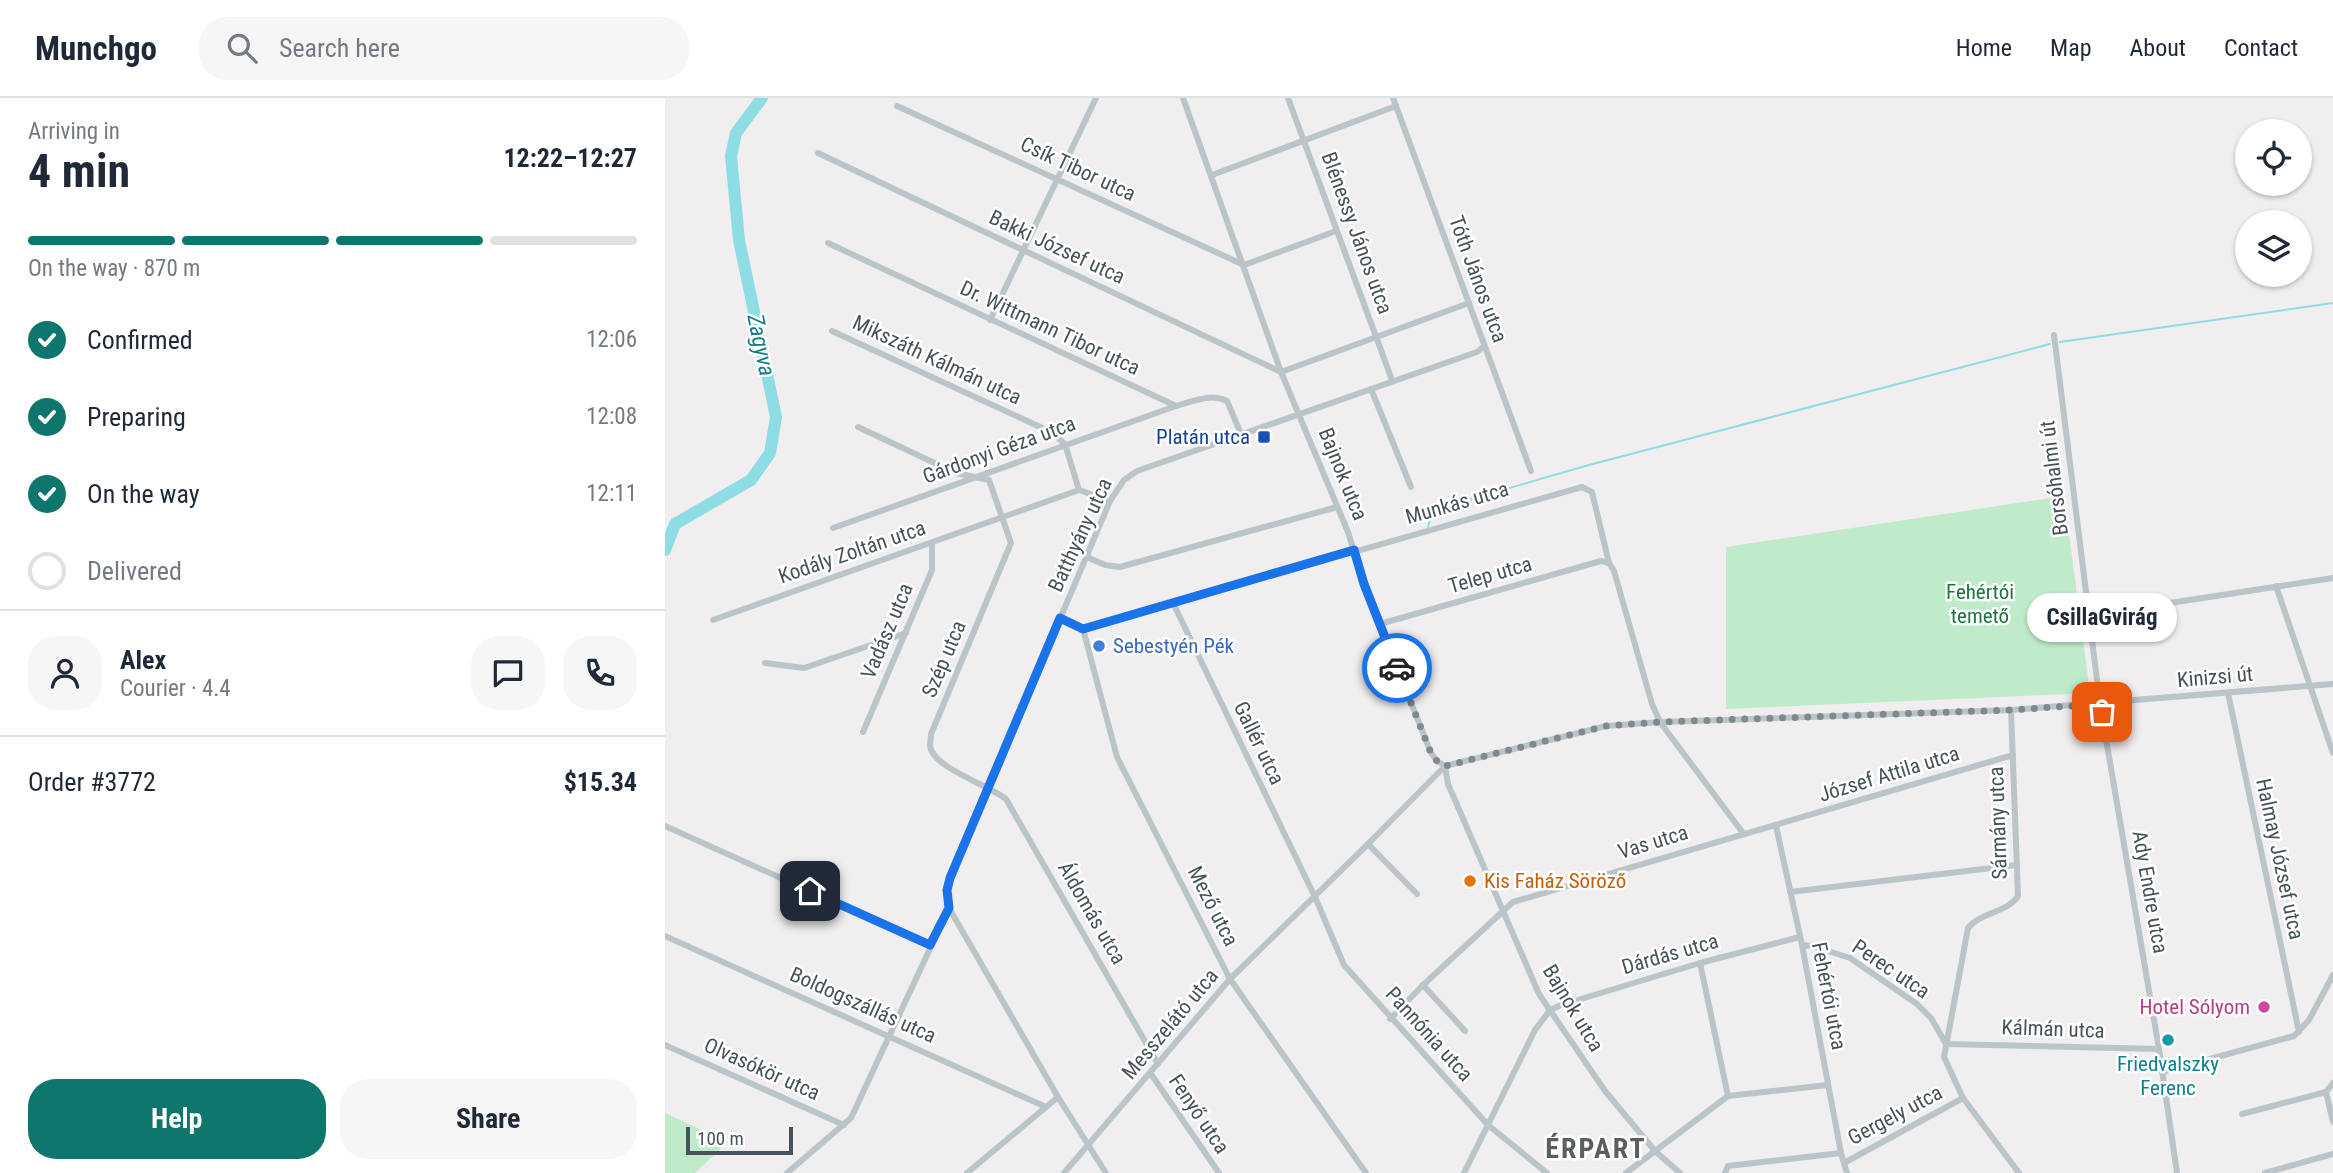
<!DOCTYPE html>
<html lang="en">
<head>
<meta charset="utf-8">
<style>
  body { margin:0; font-family:"Roboto Condensed",sans-serif; background:#f6f6f7; color:#1f2937; height:100vh; display:flex; flex-direction:column; font-size:26px; white-space:nowrap }
  * { box-sizing:border-box; margin:0 }
  p { font-size:23px; color:#747a83 }
  .icon { flex:none; width:38px; height:38px; fill:none; stroke:currentColor; stroke-width:2; stroke-linecap:round; stroke-linejoin:round }
  .map { position:relative; flex:1; overflow:hidden }
  .side { display:flex; flex-direction:column; background:#fff; width:665px }
  .side>* { flex:none }
  .controls { position:absolute; left:1570px; top:21px; display:grid; gap:14px }
  .controls a { display:grid; place-items:center; width:77px; height:77px; border-radius:50%; background:#fff; box-shadow:0 2px 5px #0004; font-size:35px }
  .scale { position:absolute; left:21px; bottom:18px; width:107px; box-sizing:border-box; padding-left:7px; border:4px solid #475359; border-top:0; font-size:19px; line-height:24px; white-space:nowrap; color:#475359; -webkit-text-stroke:5px #fff; paint-order:stroke }
  .pin { position:absolute; display:grid; place-items:center; width:60px; height:60px; color:#fff; margin:-30px; border-radius:14px; box-shadow:0 4px 10px #0006 }
  .courier { position:absolute; display:grid; place-items:center; width:70px; height:70px; margin:-35px; border:5px solid #1a73e8; border-radius:50%; background:#fff; color:#222; box-shadow:0 2px 9px #0007 }
  .bubble { position:absolute; height:49px; border-radius:24px; background:#fff; box-shadow:0 2px 5px #0004; font-size:23px; font-weight:700; line-height:49px; text-align:center }
  .head em { font-style:normal; font-weight:700 }
  .head div { display:flex; flex-direction:column-reverse }
  .head { display:flex; align-items:center; justify-content:space-between; height:119px; padding:0 28px }
  h1 { font-size:46px; font-weight:700; line-height:52px }
  .bar { display:grid; grid-template-columns:repeat(4,1fr); gap:10px 7px; align-content:center; height:84px; padding:0 28px }
  .bar i { height:9px; border-radius:5px; background:#e0e1e3 }
  .bar .selected { background:#0f766e }
  .bar p { grid-column:span 4 }
  .line { display:flex; align-items:center; gap:18px; padding:0 28px; border-top:2px solid #e0e1e3 }
  .line div { flex:1 }
  .round { display:grid; place-items:center; flex:none; width:74px; height:74px; border-radius:28px; background:#f6f6f7 }
  ol { padding:0 28px; list-style:none }
  li { display:flex; align-items:center; gap:21px; height:77px }
  li p { margin-inline-start:auto }
  li .icon { padding:7px; border-radius:50%; background:#0f766e; color:#fff; stroke-width:4 }
  li:last-child { color:#747a83 }
  li i { width:38px; height:38px; border:4px solid #e0e1e3; border-radius:50% }
  .action { display:flex; gap:14px; margin-top:auto; padding:14px 28px }
  .action a { flex:1; height:80px; border-radius:28px; background:#0f766e; color:#fff; font-size:28px; font-weight:700; line-height:80px; text-align:center }
  .action a+a { background:#f6f6f7; color:#1f2937 }
  header { display:flex; align-items:center; gap:42px; box-sizing:border-box; height:98px; padding:0 35px; background:#fff; border-bottom:2px solid #e0e1e3 }
  header strong { font-size:33px }
  nav { display:flex; gap:38px; margin-inline-start:auto; font-size:24px }
  .search { width:490px; height:63px; background:#f6f6f7; display:flex; align-items:center; gap:18px; box-sizing:border-box; padding:0 24px; border-radius:28px; color:#747a83; font-size:26px }
  main { display:flex; flex:1; min-height:0 }
  .map>svg:first-child { display:block }
  .green { fill:#bfebca }
  .lines { fill:none; stroke-linecap:round; stroke-linejoin:round }
  .stream { stroke:#8fdde4; stroke-width:2 }
  .river { stroke:#8fdde4; stroke-width:12 }
  .minor { stroke:#bac4c9; stroke-width:6 }
  .done { stroke:#82898d; stroke-width:7; stroke-dasharray:0 12.6 }
  .route { stroke:#1a73e8; stroke-width:9 }
  .transit-dot { fill:#1a4fb4; stroke:#fff; stroke-width:2.5 }
  .shop-dot { fill:#3f7fe0; stroke:#fff; stroke-width:2.5 }
  .food-dot { fill:#e8710a; stroke:#fff; stroke-width:2.5 }
  .hotel-dot { fill:#d1479c; stroke:#fff; stroke-width:2.5 }
  .culture-dot { fill:#0f9aa8; stroke:#fff; stroke-width:2.5 }
  .labels { text-anchor:middle; dominant-baseline:central; stroke-width:5; stroke-linejoin:round; paint-order:stroke }
  .street-label { font-size:21px; fill:#475359; stroke:#fff }
  .transit-label { font-size:21px; fill:#164399; stroke:#fff; text-anchor:end }
  .park-label { font-size:21px; fill:#1e753f; stroke:#fff }
  .shop-label { font-size:21px; fill:#366cbe; stroke:#fff; text-anchor:start }
  .food-label { font-size:21px; fill:#c56008; stroke:#fff; text-anchor:start }
  .hotel-label { font-size:21px; fill:#b23c85; stroke:#fff; text-anchor:end }
  .culture-label { font-size:21px; fill:#0d838f; stroke:#fff }
  .water-label { font-size:23px; font-style:italic; fill:#167e87; stroke:#fff }
  .district-label { font-size:28px; font-weight:bold; letter-spacing:2px; fill:#5b5f62; stroke:#fff }
</style>
</head>
<body>
<header>
<strong>Munchgo</strong>
<div class="search"><svg class="icon" aria-label="search" viewBox="0 0 24 24"><circle cx="10" cy="10" r="6"/><path d="M15 15l6 6"/></svg>Search here</div>
<nav><a>Home</a><a>Map</a><a>About</a><a>Contact</a></nav>
</header>
<main>
<section class="side">
<div class="head"><div><h1>4 min</h1><p>Arriving in</p></div><em>12:22–12:27</em></div>
<div class="bar"><i class="selected"></i><i class="selected"></i><i class="selected"></i><i></i><p>On the way · 870 m</p></div>
<ol>
<li><svg class="icon" aria-label="check" viewBox="0 0 24 24"><path d="M5 12l5 5 9-10"/></svg>Confirmed<p>12:06</p></li>
<li><svg class="icon" aria-label="check" viewBox="0 0 24 24"><path d="M5 12l5 5 9-10"/></svg>Preparing<p>12:08</p></li>
<li><svg class="icon" aria-label="check" viewBox="0 0 24 24"><path d="M5 12l5 5 9-10"/></svg>On the way<p>12:11</p></li>
<li><i></i>Delivered</li>
</ol>
<div class="line" style="height:126px"><a class="round"><svg class="icon" aria-label="person" viewBox="0 0 24 24"><circle cx="12" cy="8" r="4"/><path d="M4 21q1-7 8-7t8 7"/></svg></a><div><b>Alex</b><p>Courier · 4.4</p></div><a class="round"><svg class="icon" aria-label="chat" viewBox="0 0 24 24"><path d="M4 5h16v11H9l-5 4z"/></svg></a><a class="round"><svg class="icon" aria-label="phone" viewBox="0 0 24 24"><path d="M5 4h4l2 5-3 2q2 4 5 5l2-3 5 2v4C11 20 4 13 5 4z"/></svg></a></div>
<div class="line" style="height:91px"><div>Order #3772</div><b>$15.34</b></div>
<div class="action"><a>Help</a><a>Share</a></div>
</section>
<div class="map">
<svg width="1668" height="1075" viewBox="0 0 1668 1075">
  <rect width="100%" height="100%" fill="#f0eeee"/>
  <!-- green -->
  <g class="green">
    <path d="M1399 398 1425 595 1061 611V449Z"/>
    <path d="M0 1015 63 1044 30 1075H0Z"/>
  </g>
  <g class="lines">
    <!-- stream -->
    <g class="stream">
      <path d="M1395 244 1668 205"/>
      <path d="M763 429 768 412 924 367 1385 246"/>
    </g>
    <!-- river -->
    <path class="river" d="M0 452 10 426 86 382 105 355 111 319 74 142 66 58 71 35 97 0"/>
    <!-- minor -->
    <g class="minor">
      <path d="M518 0 616 274 683 434 699 486 766 655 772 663 780 668 783 686 874 896 940 993 990 1053 1015 1075"/>
      <path d="M623 0 727 282"/>
      <path d="M728 0 866 373"/>
      <path d="M232 8 579 167 671 133"/>
      <path d="M153 55 616 274 804 205"/>
      <path d="M547 77 731 8"/>
      <path d="M163 145 511 308C529 303 545 295 562 303L576 336"/>
      <path d="M325 222 431 0"/>
      <path d="M167 233 386 334 400 346 414 392 445 403"/>
      <path d="M1389 237 1435 606 1494 951 1512 1075"/>
      <path d="M706 291 746 389"/>
      <path d="M193 329 291 375 324 382 346 445 266 636C266 640 265 644 265 648 268 670 324 687 341 701L493 966"/>
      <path d="M168 430 511 308"/>
      <path d="M422 459 440 467 455 469 672 409"/>
      <path d="M1611 488 1668 655"/>
      <path d="M508 505 650 799 679 867 823 1027 882 1075"/>
      <path d="M1425 519 1492 507 1668 480"/>
      <path d="M395 520 418 531 917 389 927 394 944 465 949 473 987 606 995 624 1078 735"/>
      <path d="M48 522 414 392"/>
      <path d="M715 526 936 463 944 465"/>
      <path d="M418 531 452 659 565 881 701 1075"/>
      <path d="M100 565 139 570 241 535"/>
      <path d="M1563 595 1634 934"/>
      <path d="M1346 612 1353 798C1342 815 1316 814 1303 830L1279 959 1298 1000 1354 1075"/>
      <path d="M198 634 267 472V445"/>
      <path d="M0 728 265 847"/>
      <path d="M1111 728 1137 847 1176 1055 1182 1075"/>
      <path d="M1125 794 1352 767"/>
      <path d="M752 796 703 746 780 668 941 628 995 624 1346 612 1668 586"/>
      <path d="M0 838 381 1009"/>
      <path d="M1137 847 1147 848 1185 860 1252 906 1266 920 1281 946 1494 951"/>
      <path d="M1035 865 1063 998"/>
      <path d="M758 887 800 933"/>
      <path d="M725 921 758 887 848 804 1348 657"/>
      <path d="M0 947 179 1027"/>
      <path d="M1497 974 1629 938 1644 922 1668 877"/>
      <path d="M486 976 554 1075"/>
      <path d="M1661 994 1668 1024"/>
      <path d="M1577 1016 1661 994 1668 985"/>
      <path d="M1179 1065 1298 1000"/>
      <path d="M122 1075 186 1020 284 810"/>
      <path d="M302 1075 393 999"/>
      <path d="M399 1075 565 881 703 746"/>
      <path d="M441 1075 393 999 284 810 282 791 285 780 445 403 459 382 472 373 812 254 818 249"/>
      <path d="M799 1075 870 932 885 912 896 907 1035 865 1135 839"/>
      <path d="M961 1075 1063 998 1163 987"/>
      <path d="M1060 1075 1063 1068 1176 1055"/>
      <path d="M1600 1075 1668 1056"/>
    </g>
  </g>
  <g class="lines">
    <!-- done -->
    <path class="done" d="M732 570 766 655 772 663 780 668 941 628 995 624 1346 612 1435 606 1437 614"/>
    <!-- route -->
    <path class="route" d="M145 793 265 847 284 810 282 792 285 780 395 520 418 531 689 452 699 486 732 570"/>
  </g>
  <!-- markers -->
  <rect class="transit-dot" x="592" y="332" width="14" height="14" rx="3.5"/>
  <circle class="shop-dot" cx="434" cy="548" r="7"/>
  <circle class="food-dot" cx="805" cy="783" r="7"/>
  <circle class="hotel-dot" cx="1599" cy="909" r="7"/>
  <circle class="culture-dot" cx="1503" cy="942" r="7"/>
  <g class="labels">
    <!-- street labels -->
    <g class="street-label">
      <text transform="translate(413 71) rotate(25)">Csík Tibor utca</text>
      <text transform="translate(692 135) rotate(70)">Blénessy János utca</text>
      <text transform="translate(392 149) rotate(25)">Bakki József utca</text>
      <text transform="translate(813 181) rotate(70)">Tóth János utca</text>
      <text transform="translate(385 230) rotate(25)">Dr. Wittmann Tibor utca</text>
      <text transform="translate(272 262) rotate(25)">Mikszáth Kálmán utca</text>
      <text transform="translate(334 352) rotate(-20)">Gárdonyi Géza utca</text>
      <text transform="translate(678 376) rotate(68)">Bajnok utca</text>
      <text transform="translate(1389 380) rotate(-97)">Borsóhalmi út</text>
      <text transform="translate(792 405) rotate(-16)">Munkás utca</text>
      <text transform="translate(415 437) rotate(-65)">Batthyány utca</text>
      <text transform="translate(187 454) rotate(-19)">Kodály Zoltán utca</text>
      <text transform="translate(825 477) rotate(-16)">Telep utca</text>
      <text transform="translate(222 533) rotate(-67)">Vadász utca</text>
      <text transform="translate(279 561) rotate(-67)">Szép utca</text>
      <text transform="translate(1550 579) rotate(-5)">Kinizsi út</text>
      <text transform="translate(594 645) rotate(64)">Gallér utca</text>
      <text transform="translate(1224 676) rotate(-17)">József Attila utca</text>
      <text transform="translate(1333 725) rotate(-92)">Sármány utca</text>
      <text transform="translate(988 744) rotate(-17)">Vas utca</text>
      <text transform="translate(1615 761) rotate(78)">Halmay József utca</text>
      <text transform="translate(1485 794) rotate(80)">Ady Endre utca</text>
      <text transform="translate(548 808) rotate(63)">Mező utca</text>
      <text transform="translate(427 815) rotate(60)">Áldomás utca</text>
      <text transform="translate(1005 856) rotate(-16)">Dárdás utca</text>
      <text transform="translate(1226 871) rotate(34)">Perec utca</text>
      <text transform="translate(1164 898) rotate(79)">Fehértói utca</text>
      <text transform="translate(198 907) rotate(24)">Boldogszállás utca</text>
      <text transform="translate(908 910) rotate(59)">Bajnok utca</text>
      <text transform="translate(505 926) rotate(-50)">Messzelátó utca</text>
      <text transform="translate(1388 931) rotate(2)">Kálmán utca</text>
      <text transform="translate(764 936) rotate(48)">Pannónia utca</text>
      <text transform="translate(97 971) rotate(24)">Olvasókör utca</text>
      <text transform="translate(534 1016) rotate(56)">Fenyő utca</text>
      <text transform="translate(1230 1017) rotate(-28)">Gergely utca</text>
    </g>
    <!-- transit labels -->
    <g class="transit-label">
      <text x="585" y="339">Platán utca</text>
    </g>
    <!-- park labels -->
    <g class="park-label">
      <text x="1315" y="494">Fehértói<tspan x="1315" dy="24">temető</tspan></text>
    </g>
    <!-- shop labels -->
    <g class="shop-label">
      <text x="448" y="548">Sebestyén Pék</text>
    </g>
    <!-- food labels -->
    <g class="food-label">
      <text x="819" y="783">Kis Faház Söröző</text>
    </g>
    <!-- hotel labels -->
    <g class="hotel-label">
      <text x="1585" y="909">Hotel Sólyom</text>
    </g>
    <!-- culture labels -->
    <g class="culture-label">
      <text x="1503" y="966">Friedvalszky<tspan x="1503" dy="24">Ferenc</tspan></text>
    </g>
    <!-- water labels -->
    <g class="water-label">
      <text transform="translate(96 247) rotate(78)">Zagyva</text>
    </g>
    <!-- district labels -->
    <g class="district-label">
      <text x="931" y="1050">ÉRPART</text>
    </g>
  </g>
</svg>
<div class="controls">
<a><svg class="icon" aria-label="locate" viewBox="0 0 24 24"><circle cx="12" cy="12" r="6"/><path d="M12 2v4M12 18v4M2 12h4M18 12h4"/></svg></a>
<a><svg class="icon" aria-label="layers" viewBox="0 0 24 24"><path d="M12 4l9 5-9 5-9-5zM3 14l9 5 9-5"/></svg></a>
</div>
<div class="scale">100 m</div>
<div class="pin" style="left:1437px;top:614px;background:#ea580c"><svg class="icon" aria-label="bag" viewBox="0 0 24 24"><path d="M5 8h14l-1 12H6zM9 8a3 3 0 0 1 6 0"/></svg></div>
<div class="pin" style="left:145px;top:793px;background:#1f2937"><svg class="icon" aria-label="home" viewBox="0 0 24 24"><path d="M3 11l9-7 9 7M6 9v11h12V9"/></svg></div>
<div class="courier" style="left:732px;top:570px"><svg class="icon" aria-label="car" viewBox="0 0 24 24"><path d="M5 17H2v-5l4-1 3-4h7l3 4 3 1v5h-3M9 17h6M6 11h13"/><circle cx="7" cy="17" r="2"/><circle cx="17" cy="17" r="2"/></svg></div>
<div class="bubble" style="left:1362px;top:495px;width:150px">CsillaGvirág</div>
</div>
</main>
</body>
</html>
